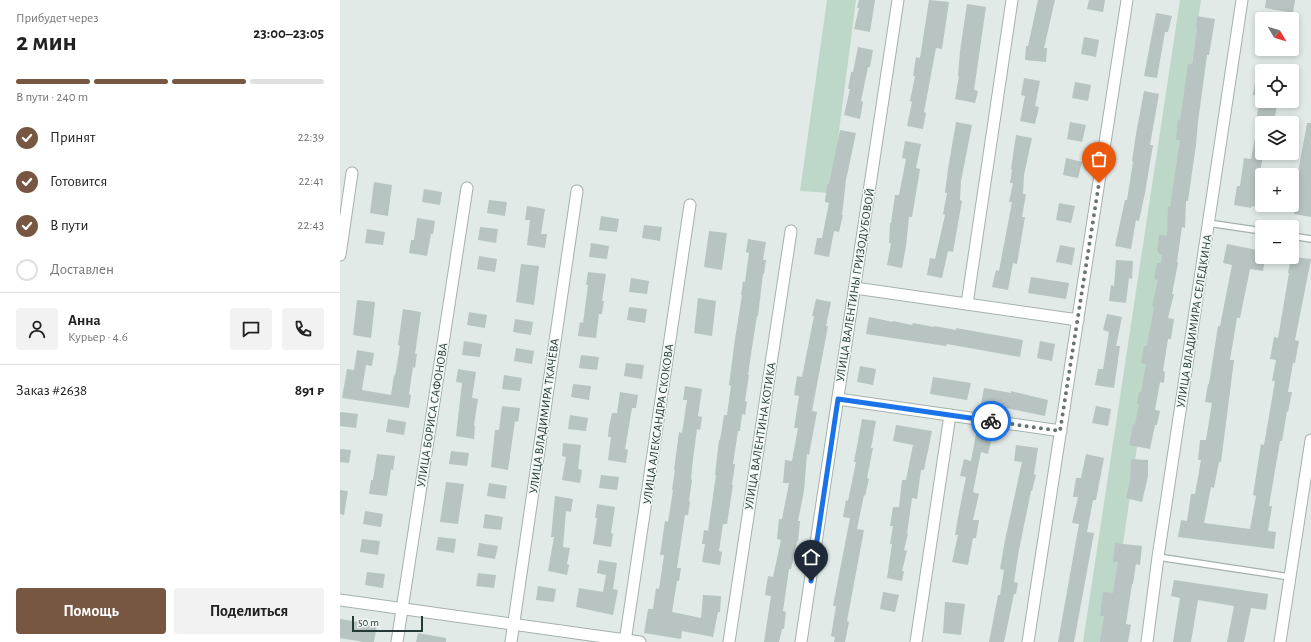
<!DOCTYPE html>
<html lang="ru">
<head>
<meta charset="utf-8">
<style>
  body { margin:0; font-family:"Alegreya Sans",sans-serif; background:#f2f2f2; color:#222; height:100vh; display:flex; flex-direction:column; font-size:15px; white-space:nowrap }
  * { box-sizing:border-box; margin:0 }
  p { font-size:13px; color:#767676 }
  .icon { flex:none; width:22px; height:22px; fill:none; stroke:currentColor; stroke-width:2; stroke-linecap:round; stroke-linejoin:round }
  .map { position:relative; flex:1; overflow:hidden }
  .details { display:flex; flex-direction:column; background:#fff; width:340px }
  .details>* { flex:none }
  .needle { width:26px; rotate:128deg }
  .fabs { position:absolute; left:915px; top:12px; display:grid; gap:8px }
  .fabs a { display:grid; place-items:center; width:44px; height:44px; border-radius:4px; background:#fff; box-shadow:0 2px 6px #0003; font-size:20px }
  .scale { position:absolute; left:12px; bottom:10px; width:71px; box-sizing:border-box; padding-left:4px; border:2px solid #243836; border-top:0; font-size:11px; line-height:14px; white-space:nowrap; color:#243836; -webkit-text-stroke:3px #f1f7f5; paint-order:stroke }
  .pin { position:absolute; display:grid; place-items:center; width:34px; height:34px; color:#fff; margin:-41px -17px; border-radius:50% 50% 50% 0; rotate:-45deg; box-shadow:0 0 4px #0007 }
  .pin .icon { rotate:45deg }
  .courier { position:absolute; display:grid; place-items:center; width:40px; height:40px; margin:-20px; border:3px solid #1a73e8; border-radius:50%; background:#fff; color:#222; box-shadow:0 1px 5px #0007 }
  .overview em { font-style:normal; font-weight:600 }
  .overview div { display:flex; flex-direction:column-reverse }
  .overview { display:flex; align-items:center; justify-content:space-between; height:68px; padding:0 16px }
  h1 { font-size:26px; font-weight:600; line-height:30px }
  .bar { display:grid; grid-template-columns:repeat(4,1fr); gap:6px 4px; align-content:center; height:48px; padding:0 16px }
  .bar i { height:5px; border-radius:3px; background:#e0e0e0 }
  .bar .active { background:#775742 }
  .bar p { grid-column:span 4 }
  .line { display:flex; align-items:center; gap:10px; padding:0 16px; border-top:1px solid #e0e0e0 }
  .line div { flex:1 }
  .round { display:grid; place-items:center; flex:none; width:42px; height:42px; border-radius:4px; background:#f2f2f2 }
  ol { padding:0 16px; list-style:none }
  li { display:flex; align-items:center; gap:12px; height:44px }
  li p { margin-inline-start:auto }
  li .icon { padding:4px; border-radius:50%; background:#775742; color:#fff; stroke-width:4 }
  li:last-child { color:#767676 }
  li i { width:22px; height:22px; border:2px solid #e0e0e0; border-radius:50% }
  .button { display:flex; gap:8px; margin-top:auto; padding:8px 16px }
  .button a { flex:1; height:46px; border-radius:4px; background:#775742; color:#fff; font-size:16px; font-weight:600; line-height:46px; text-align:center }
  .button a+a { background:#f2f2f2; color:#222 }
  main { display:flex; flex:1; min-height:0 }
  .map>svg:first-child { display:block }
  .green { fill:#bdd8c8 }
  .building { fill:#b7c4c1 }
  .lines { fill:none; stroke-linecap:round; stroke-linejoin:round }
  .lane-casing { stroke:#a5b1ae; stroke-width:8 }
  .street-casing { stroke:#a5b1ae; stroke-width:13 }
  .lane { stroke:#fff; stroke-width:5.5 }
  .street { stroke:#fff; stroke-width:11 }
  .done { stroke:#667674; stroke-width:4; stroke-dasharray:0 7.2 }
  .route { stroke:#1a73e8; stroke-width:5 }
  .labels { text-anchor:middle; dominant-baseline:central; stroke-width:3; stroke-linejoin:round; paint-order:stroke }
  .street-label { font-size:12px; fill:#243836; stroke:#f1f7f5 }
</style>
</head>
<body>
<main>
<section class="details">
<div class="overview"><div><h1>2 мин</h1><p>Прибудет через</p></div><em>23:00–23:05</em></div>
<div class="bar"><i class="active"></i><i class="active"></i><i class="active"></i><i></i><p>В пути · 240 m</p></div>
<ol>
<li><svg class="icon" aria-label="check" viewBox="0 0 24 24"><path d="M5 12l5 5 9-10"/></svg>Принят<p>22:39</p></li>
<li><svg class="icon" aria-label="check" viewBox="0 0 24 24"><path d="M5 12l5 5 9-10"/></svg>Готовится<p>22:41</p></li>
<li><svg class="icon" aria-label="check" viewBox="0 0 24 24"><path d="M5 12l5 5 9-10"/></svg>В пути<p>22:43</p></li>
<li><i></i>Доставлен</li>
</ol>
<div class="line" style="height:72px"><a class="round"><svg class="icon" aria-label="person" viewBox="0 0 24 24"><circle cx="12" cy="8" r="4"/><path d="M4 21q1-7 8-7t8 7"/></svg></a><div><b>Анна</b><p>Курьер · 4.6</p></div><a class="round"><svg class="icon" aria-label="chat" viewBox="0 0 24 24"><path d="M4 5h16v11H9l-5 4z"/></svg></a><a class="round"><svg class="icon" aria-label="phone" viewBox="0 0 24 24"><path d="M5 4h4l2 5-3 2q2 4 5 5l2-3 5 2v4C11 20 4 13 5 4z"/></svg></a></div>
<div class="line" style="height:52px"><div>Заказ #2638</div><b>891 ₽</b></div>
<div class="button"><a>Помощь</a><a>Поделиться</a></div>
</section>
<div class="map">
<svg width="971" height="642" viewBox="0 0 971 642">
  <rect width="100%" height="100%" fill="#e1eae7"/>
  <!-- green -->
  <g class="green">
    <path d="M487 0H516L491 193 460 191Z"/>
    <path d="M840 0H861L769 642H743Z"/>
  </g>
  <!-- building -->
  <g class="building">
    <path d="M519 0H535L530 32 514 29 519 8H517Z"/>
    <path d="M589 0 609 2 602 49 596 48 584 112 586 113 583 129 567 126 572 102 570 101 575 76H573L576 57 580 58Z"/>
    <path d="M698 0H715L704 48H707L706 62 685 60 686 46H688Z"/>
    <path d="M749 0H765L763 12 747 9Z"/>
    <path d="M926 0H955L953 13 925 8Z"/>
    <path d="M627 4 646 7 634 90 638 91 635 103 615 99 619 76H618L620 51Z"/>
    <path d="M816 13 832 16 828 32H825L817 78 804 76Z"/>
    <path d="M857 16 875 19 869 55H867L858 122 856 145 848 201H846L845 228 842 227 837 262 838 263 832 294H834L828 318 834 319 831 339H828L823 371 825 372 824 383 820 382 815 410 820 411 817 425H815L810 449 789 445 793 424 795 425 799 404H797L799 392H801L806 364 801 363 804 346H807L814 307H812L818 280 814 279 817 263H821L822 255 819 254V252L817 251 819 235 827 236 828 207H830L840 140H836L838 120 840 121 848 64H852L857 27H856Z"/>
    <path d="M744 37 759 40 756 57 741 54Z"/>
    <path d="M518 47 533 50 530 67H528L521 101 523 102 520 119 504 115 510 89H508L511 72H513Z"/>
    <path d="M918 64H922V97L913 95Z"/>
    <path d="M684 78 700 81 695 106 699 107 695 124 680 121 685 96 681 95Z"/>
    <path d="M735 82 751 85 748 101 732 98Z"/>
    <path d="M804 91 819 94 810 145H813L805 193 799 221 796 220 791 249 775 246 785 200H787L793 162 792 161 796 134Z"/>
    <path d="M919 102 937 105 934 123H922V161L917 187 922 188V208L912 206 911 208 894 205 897 186H900L904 158 911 159 918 122H916Z"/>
    <path d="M616 122 632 125 621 181 620 200 622 201 613 252 608 251 602 278 587 275 590 258 595 259 605 215 603 214 607 193H605L608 169Z"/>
    <path d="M730 122 746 125 742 142 727 139Z"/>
    <path d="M967 123H971V217L954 214 959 185 956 184Z"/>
    <path d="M500 130 516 133 506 180 502 215H503L499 232 494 231 489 257 474 254 477 238H482L489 203 485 202 487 184H489Z"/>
    <path d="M676 135 692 138 684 175 683 194H686L682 217H685L677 264 673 263 668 290 652 287 656 270 659 271 672 202H669L673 183H670L672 170 671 169Z"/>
    <path d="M565 141 581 144 576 168 580 169 572 217H569L566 246 562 268 547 265 551 243H549L550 223H551L555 195H559L566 159 562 158Z"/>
    <path d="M726 158 742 162 738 178 723 175Z"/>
    <path d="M34 182 52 185 48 216 30 213Z"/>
    <path d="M84 189 102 192 100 205 82 202Z"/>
    <path d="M149 200 167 202 165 216 147 213Z"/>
    <path d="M719 203 735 206 731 223 716 220Z"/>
    <path d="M187 206 205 209 201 234H207L205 248 187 245 190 220H185Z"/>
    <path d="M261 216 279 219 277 232 259 230Z"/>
    <path d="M77 218 95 221 93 234H91L87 256 69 253 71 240H74Z"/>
    <path d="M304 225 322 227 320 241 302 238Z"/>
    <path d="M140 227 158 229 156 243 138 240Z"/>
    <path d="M27 229 45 232 43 245 25 243Z"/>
    <path d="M369 231 387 233 382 270 364 267Z"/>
    <path d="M408 239 426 242 423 260H426L424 274H423L418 316H417L411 354 408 375H409L405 401 407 402 405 415 402 414 400 431H398L393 464H395L392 485H393L387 524H383L379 551 382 552 380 565 362 562 365 544H362L364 530 368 531 376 475H375L379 440H380L384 415H387L391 386 389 385 395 339 402 295H401L403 281 405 282 409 253 406 252Z"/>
    <path d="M251 243 269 246 267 259 249 257Z"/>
    <path d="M887 244 922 251V257H925L923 271 910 269 900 318H897L890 360H894L881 462H879L874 488 871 487 864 523 910 529 916 496 913 495 921 444 924 445 935 381H932L936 360 930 359 934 337 938 338 949 273H948L951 257 971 259 955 340 959 341 955 363H953L948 392H952L948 412 947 411 942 441H940L929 506H932L928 531 936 532 934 549 838 537 841 520 847 521 851 494H855L861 460H858L860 440H866L872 403 865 402 868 384H869L878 326H880L892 265 883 263Z"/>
    <path d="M720 245 735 248 732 265 716 262Z"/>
    <path d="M139 256 157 259 155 272 137 269Z"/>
    <path d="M776 260 793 261 792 279 789 278 786 303 769 301 771 285 774 286Z"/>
    <path d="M181 264 199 266 194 305 176 302Z"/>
    <path d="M248 272 266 274 262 301H264L262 314H259L256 338 238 336 240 322 243 323 248 285H246Z"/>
    <path d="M691 277 729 283 726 299 688 293Z"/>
    <path d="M291 278 309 281 307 294 289 292Z"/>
    <path d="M358 298 376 301 372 336 354 333Z"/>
    <path d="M476 299 491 302 486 326H488L472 411 477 412 469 455 467 454 464 491 458 521H460L458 542 457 541 451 569H449L443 611 446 612 444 629H442L439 642H424L431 596 425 595 428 576 433 577 441 540 437 539 439 519H442L449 483H443L445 460 452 461 458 428H454L459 396 454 395 457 376 462 377 474 316H472Z"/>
    <path d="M17 300 35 302 31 338 13 335Z"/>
    <path d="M289 307 307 309 305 323 287 320Z"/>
    <path d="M63 309 81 312 75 354H77L75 368 73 367 69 394 71 395 69 408 2 398 7 369 14 370 17 350 34 353 32 366 26 365 22 390 51 395 54 375 55 376 60 346 58 345Z"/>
    <path d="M129 312 147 315 145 328 127 325Z"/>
    <path d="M767 314 782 317 776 346H780L774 388 755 385 758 369H763L769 332 763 330Z"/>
    <path d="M529 317 553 322V321L572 325 573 323 594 327V326L616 330V328L683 340 680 357 607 344 606 346 526 334Z"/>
    <path d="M175 319 193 322 191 335 173 332Z"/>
    <path d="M124 341 142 344 140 357 122 355Z"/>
    <path d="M700 341 715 344 712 361 697 358Z"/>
    <path d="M176 348 194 351 192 364 174 361Z"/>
    <path d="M241 355 259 357 257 370 239 368Z"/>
    <path d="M286 363 304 365 302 379 284 376Z"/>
    <path d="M520 366 536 369 533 385 517 382Z"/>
    <path d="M118 369 136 372 132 398 138 399 134 425 135 426 134 439 116 436 122 383 116 382Z"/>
    <path d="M164 375 182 378 180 391 162 389Z"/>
    <path d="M593 377 631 383 627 400 590 394Z"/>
    <path d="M233 384 251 386 249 400 231 397Z"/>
    <path d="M345 386 362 389 358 416 362 417 360 430 357 429 353 459 351 479 352 480 349 501 350 502 348 515H345L337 568H341L339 581H337L332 612 361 618 363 595 381 596 380 612H378L373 637 342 631 341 639 304 633 308 609H313L316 588 319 589 324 555H320L325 521 328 522 333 490H332L335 470H334L339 432 342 433 347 400H343Z"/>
    <path d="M644 388 671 393V391L708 400 705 416 657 406 656 408 641 405Z"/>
    <path d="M280 392 298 395 296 408H292L285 449 288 450 286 463 268 460 271 437H268L269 427 272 413H277Z"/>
    <path d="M162 406 180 408 178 422 175 421 168 470 151 467 155 430H159Z"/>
    <path d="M756 406 771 409 768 426 752 423Z"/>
    <path d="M0 412 18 414 16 428 0 426Z"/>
    <path d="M230 415 248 418 246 431 228 429Z"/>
    <path d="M48 419 66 422 64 435 46 432Z"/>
    <path d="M522 419 536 421 531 448H533L527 478 529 479 525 496 524 495 517 529 524 530 507 621 509 622 505 642H494L495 637 491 636 496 606H493L510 518 503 517 506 500 508 501 516 462H514Z"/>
    <path d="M556 425 592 431 584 470H581L577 499 572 498 567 534H568L564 550 567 551 562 571H564L562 581 547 578 552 544H550L553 526H550L553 507H559L562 480H566L573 445 553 441Z"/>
    <path d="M636 434 652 437 648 454 641 452 633 492 639 494 633 520H639L636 538H633L628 565 612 562 618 535H615L618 517 626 477 620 476 624 459 631 461Z"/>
    <path d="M223 443 241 445 238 469 242 470 240 483 222 480 226 457 222 456Z"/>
    <path d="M676 445 698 448 694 474 696 475 692 491H691L678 555 674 582 678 583 676 594H674L664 642H649L658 595H660L664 570 660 569 665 540 682 462 674 461Z"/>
    <path d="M0 449 11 450 9 463 0 462Z"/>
    <path d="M111 451 129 453 127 466 109 464Z"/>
    <path d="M37 454 55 456 53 470 51 469 47 496 29 494 31 480H33Z"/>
    <path d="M746 454 764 458 756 500H753L747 532 754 533 734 642H718L739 524 732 523 738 497H733L736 478H741Z"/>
    <path d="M791 459 808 460V476L802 502 786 498 790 481Z"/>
    <path d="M261 475 279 477 277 490 259 488Z"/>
    <path d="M106 482 124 484 118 524 100 522Z"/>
    <path d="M149 483 167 486 165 499 147 496Z"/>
    <path d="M0 490 8 491 4 515 0 514Z"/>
    <path d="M215 496 233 499 231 512 226 511 223 547 230 548 227 564 229 565 227 575 208 571 214 537H211Z"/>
    <path d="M257 504 275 507 271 533 273 534 271 547 253 544 257 518H255Z"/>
    <path d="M25 511 43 514 41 527 23 524Z"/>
    <path d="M145 514 163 517 161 530 143 528Z"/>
    <path d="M98 537 116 539 114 553 96 550Z"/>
    <path d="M22 539 40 541 38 555 20 552Z"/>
    <path d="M139 543 158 546 155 559 137 556Z"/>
    <path d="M775 543 802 546 800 565 796 564 793 584H792L786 624 791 625 788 642H760L764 616H760L763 592 773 593 778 562H773Z"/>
    <path d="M259 560 277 563 273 589 278 590 273 615 236 607 239 588 263 592 266 575 257 573Z"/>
    <path d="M27 572 45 574 43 588 25 585Z"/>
    <path d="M138 573 156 575 154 588 136 586Z"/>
    <path d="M834 580 928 594 926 610 911 608 904 642H887L894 606 858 600 851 642H833L840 598 831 596Z"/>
    <path d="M198 586 216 589 214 602 196 600Z"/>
    <path d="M543 592 559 595 555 612 540 609Z"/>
    <path d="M605 602 625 604 621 635 603 633Z"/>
    <path d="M0 619 37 625 34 642H24L0 638Z"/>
    <path d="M78 633 106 638V642H76Z"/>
  </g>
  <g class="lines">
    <!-- lane casing -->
    <g class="lane-casing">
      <g id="lane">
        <path d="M868 223 922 231"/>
        <path d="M952 236 971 239"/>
        <path d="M818 557 950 577"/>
      </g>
    </g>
    <!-- street casing -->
    <g class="street-casing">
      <g id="street">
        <path d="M0 255 12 173"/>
        <path d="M515 288 738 320"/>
        <path d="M627 304 672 0"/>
        <path d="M498 399 721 431"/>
        <path d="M0 600 300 642"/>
        <path d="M57 642 127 188"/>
        <path d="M171 642 237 191"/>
        <path d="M285 642 350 205"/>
        <path d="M389 642 451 231"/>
        <path d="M461 642 558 0"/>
        <path d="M576 642 610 415"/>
        <path d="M688 642 787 0"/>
        <path d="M807 642 818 557 902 0"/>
        <path d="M940 642 971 440"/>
      </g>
    </g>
    <!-- lane -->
    <use href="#lane" class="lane"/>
    <!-- street -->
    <use href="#street" class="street"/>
  </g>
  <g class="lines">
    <!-- done -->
    <path class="done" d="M651 421 720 431 759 183"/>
    <!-- route -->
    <path class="route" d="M471 581 498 399 651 421"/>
  </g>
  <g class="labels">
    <!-- street labels -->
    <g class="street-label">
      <text transform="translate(515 285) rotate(-81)">УЛИЦА ВАЛЕНТИНЫ ГРИЗОДУБОВОЙ</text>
      <text transform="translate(854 321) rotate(-81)">УЛИЦА ВЛАДИМИРА СЕЛЕДКИНА</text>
      <text transform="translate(92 415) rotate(-81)">УЛИЦА БОРИСА САФОНОВА</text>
      <text transform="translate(204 416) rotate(-82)">УЛИЦА ВЛАДИМИРА ТКАЧЁВА</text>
      <text transform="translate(318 424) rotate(-82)">УЛИЦА АЛЕКСАНДРА СКОКОВА</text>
      <text transform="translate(420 436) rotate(-81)">УЛИЦА ВАЛЕНТИНА КОТИКА</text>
    </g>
  </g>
</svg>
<div class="fabs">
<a><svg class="needle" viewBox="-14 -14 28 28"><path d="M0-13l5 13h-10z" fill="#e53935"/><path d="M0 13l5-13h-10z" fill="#767676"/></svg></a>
<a><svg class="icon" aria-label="locate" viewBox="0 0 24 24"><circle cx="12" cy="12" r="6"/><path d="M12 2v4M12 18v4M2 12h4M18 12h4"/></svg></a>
<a><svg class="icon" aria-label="layers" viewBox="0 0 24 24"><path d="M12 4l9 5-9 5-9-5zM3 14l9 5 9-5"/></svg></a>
<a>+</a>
<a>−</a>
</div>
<div class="scale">50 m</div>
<div class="pin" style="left:759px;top:183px;background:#ea580c"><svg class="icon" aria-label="bag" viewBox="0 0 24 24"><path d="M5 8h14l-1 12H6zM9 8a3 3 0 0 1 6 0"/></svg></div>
<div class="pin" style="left:471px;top:581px;background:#1f2937"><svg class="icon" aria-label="home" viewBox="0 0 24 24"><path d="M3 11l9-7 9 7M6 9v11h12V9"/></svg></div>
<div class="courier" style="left:651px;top:421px"><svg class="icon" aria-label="bike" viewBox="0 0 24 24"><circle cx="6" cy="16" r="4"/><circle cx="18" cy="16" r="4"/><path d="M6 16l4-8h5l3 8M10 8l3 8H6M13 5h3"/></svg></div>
</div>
</main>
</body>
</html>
